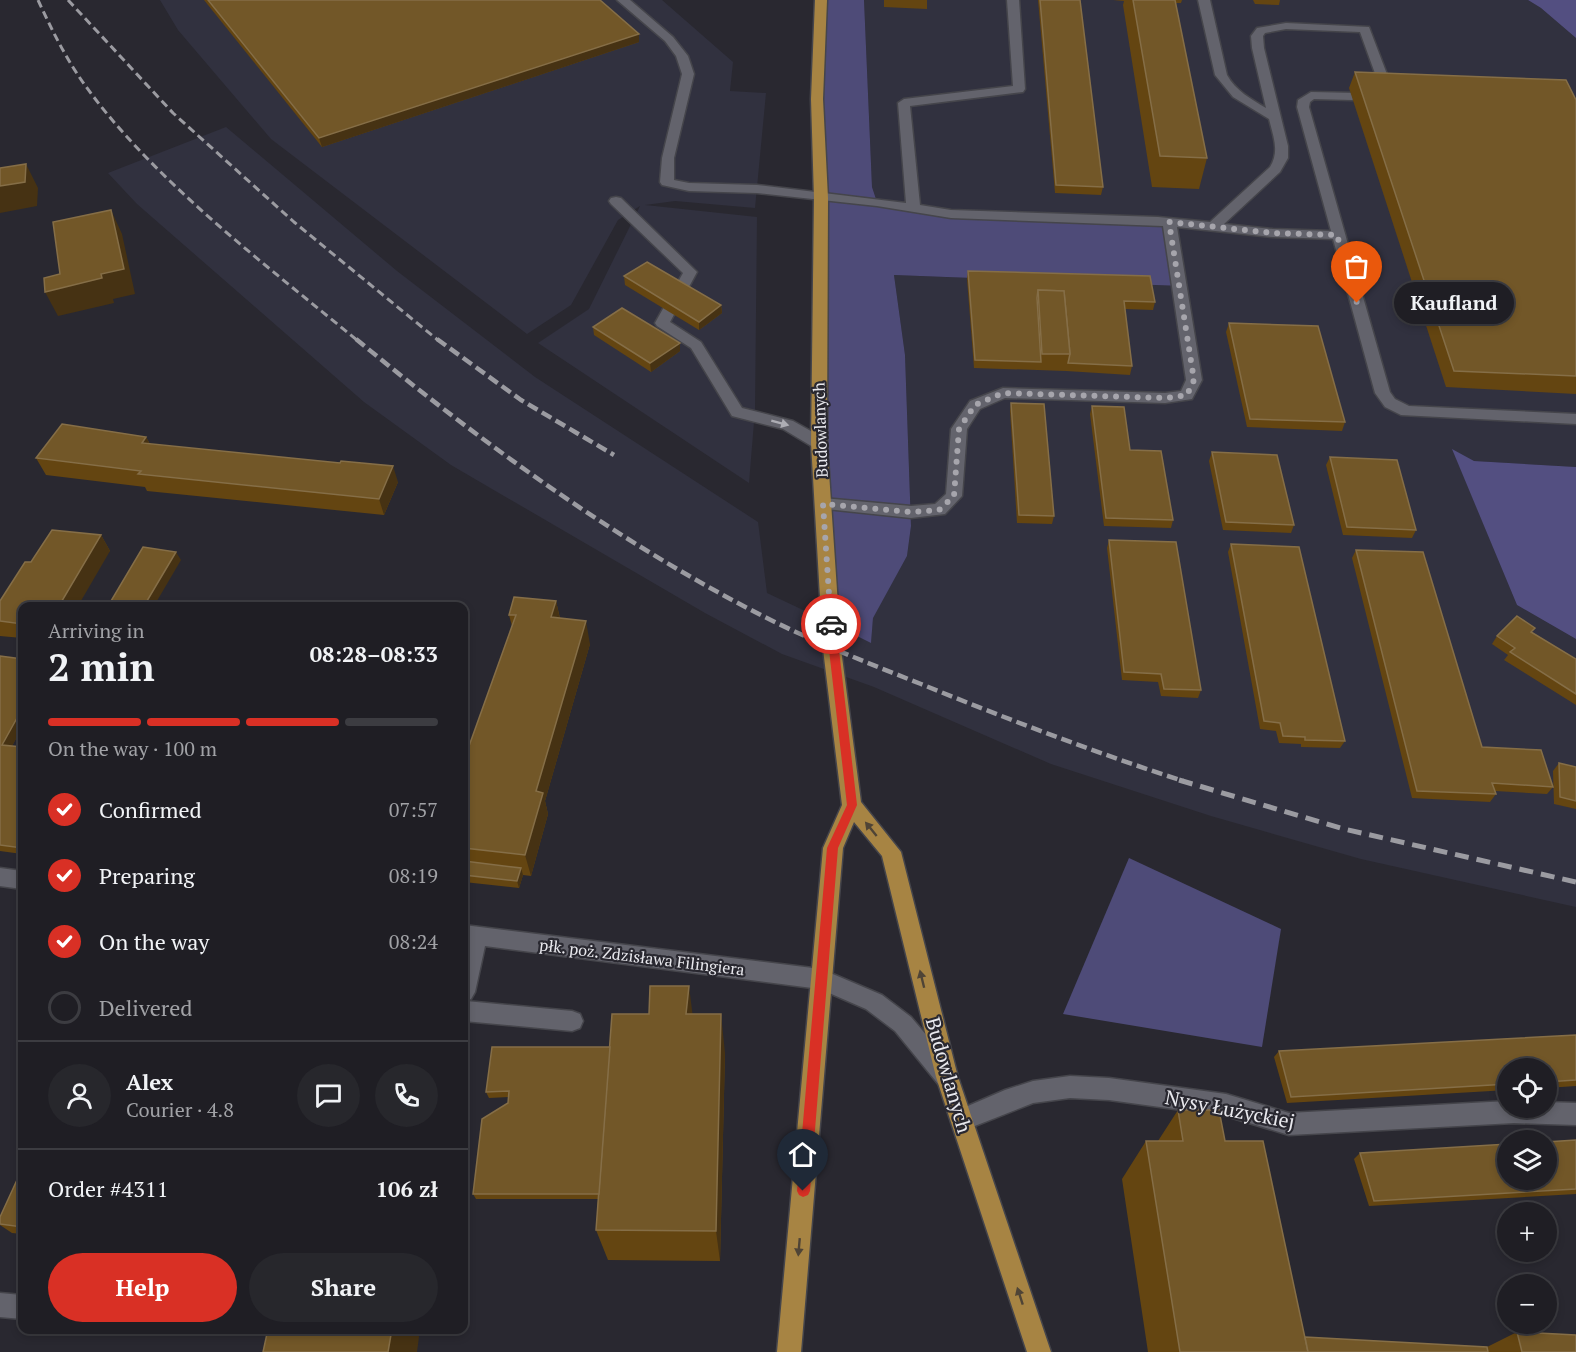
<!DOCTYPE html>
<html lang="en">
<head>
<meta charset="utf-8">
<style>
  body { margin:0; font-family:"PT Serif",serif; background:#27272c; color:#f1f3f6; height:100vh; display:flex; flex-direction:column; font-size:22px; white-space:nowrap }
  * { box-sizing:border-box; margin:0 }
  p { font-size:20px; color:#a1a2a6 }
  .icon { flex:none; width:33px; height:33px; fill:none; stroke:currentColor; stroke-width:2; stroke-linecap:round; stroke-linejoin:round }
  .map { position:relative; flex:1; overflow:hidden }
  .sheet { position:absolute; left:18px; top:602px; width:450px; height:732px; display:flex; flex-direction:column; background:#1f1e24; border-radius:12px; box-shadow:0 3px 9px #0003,0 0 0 2px #3c3c41 }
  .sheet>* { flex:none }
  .controls { position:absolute; left:1497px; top:1058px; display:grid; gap:12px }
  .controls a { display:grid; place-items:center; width:60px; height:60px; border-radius:50%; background:#1f1e24; box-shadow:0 3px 9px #0003,0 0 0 2px #3c3c41; font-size:30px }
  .pin { position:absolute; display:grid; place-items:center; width:51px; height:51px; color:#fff; margin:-62px -26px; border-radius:50% 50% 50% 0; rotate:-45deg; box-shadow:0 0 6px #0007 }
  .pin .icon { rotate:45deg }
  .courier { position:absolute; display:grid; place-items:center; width:60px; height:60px; margin:-30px; border:4px solid #d93025; border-radius:50%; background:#fff; color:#222; box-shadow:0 2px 8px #0007 }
  .bubble { position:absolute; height:42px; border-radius:21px; background:#1f1e24; box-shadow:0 3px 9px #0003,0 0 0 2px #3c3c41; font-size:20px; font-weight:600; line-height:42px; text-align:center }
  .head em { font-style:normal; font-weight:600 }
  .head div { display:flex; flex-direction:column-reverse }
  .head { display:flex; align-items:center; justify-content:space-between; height:102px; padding:0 30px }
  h1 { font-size:39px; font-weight:600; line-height:45px }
  .bar { display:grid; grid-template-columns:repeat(4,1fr); gap:9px 6px; align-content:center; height:72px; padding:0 30px }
  .bar i { height:8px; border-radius:4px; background:#3c3c41 }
  .bar .on { background:#d93025 }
  .bar p { grid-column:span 4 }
  .line { display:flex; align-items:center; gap:15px; padding:0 30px; border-top:2px solid #3c3c41 }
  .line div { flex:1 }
  .round { display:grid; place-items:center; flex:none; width:63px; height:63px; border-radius:32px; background:#27272c }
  ol { padding:0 30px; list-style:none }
  li { display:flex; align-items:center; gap:18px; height:66px }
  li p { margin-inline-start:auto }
  li .icon { padding:6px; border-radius:50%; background:#d93025; color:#fff; stroke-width:4 }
  li:last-child { color:#a1a2a6 }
  li i { width:33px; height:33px; border:3px solid #3c3c41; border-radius:50% }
  .cta { display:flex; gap:12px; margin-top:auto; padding:12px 30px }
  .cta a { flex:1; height:69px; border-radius:36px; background:#d93025; color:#fff; font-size:24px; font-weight:600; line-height:69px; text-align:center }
  .cta a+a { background:#27272c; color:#f1f3f6 }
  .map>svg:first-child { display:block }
  .built { fill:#31313f }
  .green { fill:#4e4b78 }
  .forest { fill:#534f81 }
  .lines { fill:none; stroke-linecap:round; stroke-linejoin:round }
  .minor-casing { stroke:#45454b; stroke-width:3 }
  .major-casing { stroke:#45454b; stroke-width:3 }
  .minor { fill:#63636c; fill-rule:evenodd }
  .major { fill:#a78443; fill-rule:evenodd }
  .rail-far2 { stroke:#9b9ba1; stroke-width:3; stroke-dasharray:8 4.5; stroke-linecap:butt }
  .rail-far1 { stroke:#9b9ba1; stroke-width:4.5; stroke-dasharray:11 5; stroke-linecap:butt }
  .rail { stroke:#9b9ba1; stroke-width:5; stroke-dasharray:14 8; stroke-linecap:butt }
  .wall { fill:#644511 }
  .shaded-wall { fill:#463213 }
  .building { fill:#725728; stroke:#856e47; stroke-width:1.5 }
  .oneway { fill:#adadb4 }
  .oneway2 { fill:#4f4436 }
  .route { fill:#d93025 }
  .done { stroke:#a6a5ac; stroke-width:6; stroke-dasharray:0 10.8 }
  .labels { text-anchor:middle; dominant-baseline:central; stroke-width:4.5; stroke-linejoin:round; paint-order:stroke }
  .street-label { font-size:16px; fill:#e9e9ee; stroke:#292830 }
  .near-street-label { font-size:20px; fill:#e9e9ee; stroke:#292830 }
</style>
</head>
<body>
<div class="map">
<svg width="1576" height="1352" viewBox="0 0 1576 1352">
  <rect width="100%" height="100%" fill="#292830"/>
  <!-- built -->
  <g class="built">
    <path d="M160 0H662L733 62 730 91 766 93 755 208 675 201 645 205 757 217 755 410 749 483 538 343 589 309 640 206 618 220 571 305 527 334 271 139 178 30Z"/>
    <path d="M864 0H1528L1541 8 1576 38V467L1473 461 1453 450 1517 605 1576 639V907L1361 859 1211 816 1051 764 874 687 782 654 705 613 451 465 364 402 137 204 108 173 226 127 397 271 535 377 758 522 767 593 871 642 873 617 907 556 911 526 905 355 894 275 1180 286 951 214 877 202 872 187Z"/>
  </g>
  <!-- green -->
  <g class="green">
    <path d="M822 0H864L872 187 877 202 951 214 1169 222 1181 286 894 275 905 355 911 526 907 556 873 618 871 643 831 623 819 163Z"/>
    <path d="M1129 858 1281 929 1262 1047 1063 1014Z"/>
  </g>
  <!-- forest -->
  <g class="forest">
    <path d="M1528 0H1576V38L1541 8Z"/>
    <path d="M1452 449 1474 461 1576 467V639L1517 605Z"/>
  </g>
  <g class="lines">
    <!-- minor casing -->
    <g class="minor-casing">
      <g id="minor">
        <path d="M617 0H630L673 37 688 56 694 74 674 158V180L689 183 757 185 906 203 898 103 904 99 1013 86 1007 0H1019L1025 89 1023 92 910 106 920 205 951 210 1158 217 1210 222 1270 167C1280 151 1273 136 1269 119L1233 97 1215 75 1198 0H1210L1227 75C1236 91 1251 99 1266 108L1252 48 1251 36 1257 28 1286 23 1369 27 1393 90 1391 93 1387 94 1381 90 1360 32 1286 29 1265 33 1263 36 1264 48 1288 146V158L1280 172 1224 224 1273 229 1331 231 1297 107 1298 100 1311 92 1356 93V99L1352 100 1314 99 1310 102 1309 107 1390 392 1395 399 1409 406 1576 414V424L1401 415 1385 407 1375 393 1333 239 1273 237 1177 227 1202 380 1192 399 1165 403 1005 398 980 409 967 429 962 496 945 514 911 518 817 508 815 504 817 500 823 498 911 506 935 504 946 494 951 429 970 401 1003 388 1165 393 1181 391 1186 380 1163 226 951 218 877 206 757 193 689 191 662 185 660 182 662 158 682 74 676 56 665 41Z"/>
        <path d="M616 197 621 198 697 272 670 322 701 342 742 408 793 421 825 439 827 443 825 447H813L783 429 732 416 691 348 657 326 655 323 683 273 611 204 609 201 611 198Z"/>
        <path d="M0 868 22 871V889L0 886Z"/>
        <path d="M464 925 821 969 882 995 911 1017 955 1069 958 1077 955 1085 947 1088 939 1085 895 1031 866 1009 820 989 485 946 475 992 471 999 466 1001 572 1011 580 1014 583 1021 580 1028 572 1031 464 1021Z"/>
        <path d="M1070 1076 1109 1078 1226 1094 1289 1113 1508 1101V1107H1546V1102L1576 1103V1125L1514 1123 1289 1135 1226 1116 1109 1100 1070 1098 1033 1103 962 1131 954 1128 951 1120 954 1112 1005 1090 1033 1081Z"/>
        <path d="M0 1293 22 1295V1319L0 1317Z"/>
      </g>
    </g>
    <!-- major casing -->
    <g class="major-casing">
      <path id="major" d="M815 0H827L823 99 828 198 827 443 841 649 861 802 901 852 958 1077 1051 1352H1027L936 1077 882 856 854 822 843 848 801 1352H777L823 848 842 805 823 649 811 443 814 198 811 99Z"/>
    </g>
    <!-- minor -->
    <use href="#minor" class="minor"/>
    <!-- major -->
    <use href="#major" class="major"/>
    <!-- rail-far2 -->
    <g class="rail-far2">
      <path d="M38 0C51 28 64 55 82 81 150 178 266 265 358 341"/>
      <path d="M68 0 173 113 294 222 439 341"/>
    </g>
    <!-- rail-far1 -->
    <g class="rail-far1">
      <path d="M356 339C481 442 612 538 755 612 809 640 865 662 921 684 1007 719 1094 752 1183 781"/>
      <path d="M437 339 521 400 614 455"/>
    </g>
    <!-- rail -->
    <path class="rail" d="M1179 780 1344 829 1576 882"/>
  </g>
  <!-- wall -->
  <g class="wall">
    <path d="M204 0H600L639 42 322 147Z"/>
    <path d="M884 0H927V9L884 7Z"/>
    <path d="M1038 0H1080L1103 187 1101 195 1055 193Z"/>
    <path d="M1113 0H1182L1181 3H1175L1207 158 1199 189 1152 187 1123 5 1124 1Z"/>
    <path d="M1253 0H1280L1279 5 1255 4Z"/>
    <path d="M1355 72 1576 100V394L1446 387 1349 88Z"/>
    <path d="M968 271 1155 302 1153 310 1125 309 1132 366 1130 375 1066 371 974 368 967 279Z"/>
    <path d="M624 276 721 305 722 313 699 330 625 285Z"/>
    <path d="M1229 323 1345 422 1342 431 1247 427 1226 332Z"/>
    <path d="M593 327 680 343V351L651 372 594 335Z"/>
    <path d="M1011 403 1054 516 1052 524 1017 523 1010 411Z"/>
    <path d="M1092 406 1130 450 1173 520 1171 528 1104 526 1090 414Z"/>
    <path d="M146 437 150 444 398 482 384 515 147 491 145 487 46 475 36 458Z"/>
    <path d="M1212 452 1294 525 1291 533 1223 530 1209 461Z"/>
    <path d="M1330 457 1416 530 1412 538 1343 535 1326 465Z"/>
    <path d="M101 535 110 551 22 606V638L0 636V601L31 562Z"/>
    <path d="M1109 540 1201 690 1198 698 1161 696 1158 682 1122 680 1107 548Z"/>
    <path d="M1231 544 1345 741 1340 748 1301 747V744L1279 743 1276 731 1260 729 1228 552Z"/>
    <path d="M1356 550 1482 747 1553 787 1547 794 1495 791 1496 794 1490 802 1412 798 1352 558Z"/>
    <path d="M556 601 560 618 590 644 545 801 548 814 531 876 523 875 519 888 464 882V760L512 626 509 615Z"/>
    <path d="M1532 632 1576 659V705L1504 660 1508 655 1492 644 1497 636Z"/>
    <path d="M0 656 22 659V727L12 746 22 747V854L0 851Z"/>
    <path d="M1559 763 1576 767V809L1554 804 1553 771Z"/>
    <path d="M693 1014 725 1053 720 1261 608 1260 596 1230 598 1199H476L473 1194 508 1103 509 1097 489 1098 486 1092 610 1047Z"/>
    <path d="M1576 1035V1086L1546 1088V1068H1508V1090L1287 1103 1274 1057 1279 1051Z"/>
    <path d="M1178 1110 1225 1141 1305 1337 1487 1347 1517 1332 1576 1352H1148L1122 1179 1146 1141H1158Z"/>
    <path d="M1576 1140V1194L1369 1206 1354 1159 1360 1153Z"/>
    <path d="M22 1169V1234L12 1233 0 1225V1217Z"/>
  </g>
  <!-- shaded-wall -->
  <g class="shaded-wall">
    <path d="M639 34V42L322 147 319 138Z"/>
    <path d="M26 164 38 188 37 206 0 213V186Z"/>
    <path d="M111 210 122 234 135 294 113 299 114 303 58 316 45 292 101 274Z"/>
    <path d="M721 305 722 313 699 330V322Z"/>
    <path d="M680 343V351L651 372 650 363Z"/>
    <path d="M146 437 154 453 142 443Z"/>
    <path d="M393 466 398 482 384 515 379 499Z"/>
    <path d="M101 535 110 551 78 606H59Z"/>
    <path d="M176 552 181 560 154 606H144Z"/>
    <path d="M556 601 561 624 551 617Z"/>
    <path d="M586 621 590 644 545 801 548 814 531 876 525 855 536 791Z"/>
    <path d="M22 709V727L9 752 2 745Z"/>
    <path d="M521 868 523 875 519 888 517 881Z"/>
    <path d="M689 986 694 1026 686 1014Z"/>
    <path d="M721 1014 725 1053 720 1261 716 1231Z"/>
    <path d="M392 1329H420L417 1352H388Z"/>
  </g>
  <!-- building -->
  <g class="building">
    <path d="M208 0H600L639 34 319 138Z"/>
    <path d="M1040 0H1080L1103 187 1056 185Z"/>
    <path d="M1133 0H1175L1207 158 1160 156Z"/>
    <path d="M1355 72 1566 80 1576 100V376L1454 371Z"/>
    <path d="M26 164 25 182 0 186V168Z"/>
    <path d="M111 210 124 269 101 274 102 278 45 292 44 278 60 274 53 222Z"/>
    <path d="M647 262 721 305 699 322 624 276Z"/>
    <path d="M968 271 1150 276 1155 302 1124 301 1132 366 1068 363 1070 354 1064 291 1038 290 1037 298 1041 362 975 360Z"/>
    <path d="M1038 290 1064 291 1070 354H1042Z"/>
    <path d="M622 308 680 343 650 363 593 327Z"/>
    <path d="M1229 323 1318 326 1345 422 1250 419Z"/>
    <path d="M1011 403 1044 404 1054 516 1019 515Z"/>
    <path d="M1092 406 1124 407 1130 450 1161 451 1173 520 1106 518Z"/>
    <path d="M62 424 146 437 142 443 340 463 341 461 393 466 379 499 138 474 141 471 36 458Z"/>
    <path d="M1212 452 1277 455 1294 525 1226 522Z"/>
    <path d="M1330 457 1397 460 1416 530 1347 527Z"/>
    <path d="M52 530 101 535 59 606H22V624L0 621V601L25 562H31Z"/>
    <path d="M1109 540 1176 542 1201 690 1164 689 1161 674 1124 672Z"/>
    <path d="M1231 544 1299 547 1345 741 1305 740V737L1283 736 1280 723 1264 721Z"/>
    <path d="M143 547 176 552 144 606H108Z"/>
    <path d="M1356 550 1423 552 1482 747 1541 750 1553 787 1492 783 1496 794 1417 791Z"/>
    <path d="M514 597 556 601 551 617 586 621 536 791 543 793 525 855 464 848V760L516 615H509Z"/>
    <path d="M1517 616 1535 628 1531 632 1576 659V694L1510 652 1515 648 1497 636Z"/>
    <path d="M0 656 22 659V709L2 745 22 747V848L0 845Z"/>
    <path d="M1559 763 1576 767V801L1560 797Z"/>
    <path d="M464 861 521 868 517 881 464 875Z"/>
    <path d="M650 986H689L686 1014H721L716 1231 596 1230 612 1014H649Z"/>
    <path d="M1576 1035V1080L1546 1082V1068H1508V1084L1291 1097 1279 1051Z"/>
    <path d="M492 1047H610L599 1194H473L482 1119 508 1103 509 1091 486 1092Z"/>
    <path d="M1178 1110H1219L1225 1141H1263L1308 1352H1180L1146 1141H1183Z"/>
    <path d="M1576 1140V1189L1374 1201 1360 1153 1508 1144V1179H1546V1142Z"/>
    <path d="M22 1169V1227L0 1224V1217Z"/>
    <path d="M268 1329H392L388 1352H263Z"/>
    <path d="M1517 1332 1576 1335V1352H1522Z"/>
    <path d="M1305 1337 1487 1347 1488 1352H1308Z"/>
  </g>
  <!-- one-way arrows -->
  <defs><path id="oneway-solid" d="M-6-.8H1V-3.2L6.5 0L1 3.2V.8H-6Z" transform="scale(1.5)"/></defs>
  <use class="oneway" href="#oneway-solid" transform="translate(780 423) rotate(15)"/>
  <g class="oneway2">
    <use href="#oneway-solid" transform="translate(871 829) rotate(-129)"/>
    <use href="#oneway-solid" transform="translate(922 979) rotate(-104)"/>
    <use href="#oneway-solid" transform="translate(799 1247) rotate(95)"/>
    <use href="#oneway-solid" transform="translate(1020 1296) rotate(-108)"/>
  </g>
  <!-- route -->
  <path class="route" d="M831 621 836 624 857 805 838 848 810 1191 808 1195 803 1197 799 1195 797 1191 827 848 847 805 826 624Z"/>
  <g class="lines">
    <!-- done -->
    <path class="done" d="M831 624 823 504 911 512 939 510 954 496 959 429 975 405 1003 393 1166 398 1187 395 1194 380 1169 222 1273 233 1337 235 1357 303"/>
  </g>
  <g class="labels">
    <!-- street labels -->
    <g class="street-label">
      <text transform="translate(820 430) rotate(-92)">Budowlanych</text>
      <text transform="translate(642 957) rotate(7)">płk. poż. Zdzisława Filingiera</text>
    </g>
    <!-- near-street labels -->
    <g class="near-street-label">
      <text transform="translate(949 1075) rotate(74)">Budowlanych</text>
      <text transform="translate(1230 1109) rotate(11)">Nysy Łużyckiej</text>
    </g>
  </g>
</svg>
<div class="controls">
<a><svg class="icon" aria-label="locate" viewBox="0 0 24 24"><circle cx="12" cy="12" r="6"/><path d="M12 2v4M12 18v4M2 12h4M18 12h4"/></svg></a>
<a><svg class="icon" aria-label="layers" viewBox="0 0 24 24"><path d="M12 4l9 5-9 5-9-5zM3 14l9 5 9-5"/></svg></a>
<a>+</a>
<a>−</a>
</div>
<div class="pin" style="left:1357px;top:303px;background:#ea580c"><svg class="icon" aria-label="bag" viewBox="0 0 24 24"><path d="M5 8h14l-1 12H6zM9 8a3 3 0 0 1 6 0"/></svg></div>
<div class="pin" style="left:803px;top:1191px;background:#1f2937"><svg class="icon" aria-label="home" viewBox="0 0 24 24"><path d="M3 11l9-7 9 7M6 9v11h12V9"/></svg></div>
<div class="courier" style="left:831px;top:624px"><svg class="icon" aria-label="car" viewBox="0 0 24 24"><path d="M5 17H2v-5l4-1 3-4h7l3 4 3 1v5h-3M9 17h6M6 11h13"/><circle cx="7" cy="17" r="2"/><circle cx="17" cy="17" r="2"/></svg></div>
<div class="bubble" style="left:1394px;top:282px;width:120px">Kaufland</div>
<section class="sheet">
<div class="head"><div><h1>2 min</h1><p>Arriving in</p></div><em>08:28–08:33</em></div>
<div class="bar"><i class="on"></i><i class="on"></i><i class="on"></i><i></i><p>On the way · 100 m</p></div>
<ol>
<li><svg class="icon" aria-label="check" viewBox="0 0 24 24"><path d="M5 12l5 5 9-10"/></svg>Confirmed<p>07:57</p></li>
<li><svg class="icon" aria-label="check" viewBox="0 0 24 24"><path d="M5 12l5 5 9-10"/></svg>Preparing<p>08:19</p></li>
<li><svg class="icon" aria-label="check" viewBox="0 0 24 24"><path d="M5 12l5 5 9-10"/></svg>On the way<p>08:24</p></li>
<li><i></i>Delivered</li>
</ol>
<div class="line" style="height:108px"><a class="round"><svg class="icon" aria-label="person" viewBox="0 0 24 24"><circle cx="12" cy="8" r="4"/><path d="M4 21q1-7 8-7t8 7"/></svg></a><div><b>Alex</b><p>Courier · 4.8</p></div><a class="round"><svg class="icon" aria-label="chat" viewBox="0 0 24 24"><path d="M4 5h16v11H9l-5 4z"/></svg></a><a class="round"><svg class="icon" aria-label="phone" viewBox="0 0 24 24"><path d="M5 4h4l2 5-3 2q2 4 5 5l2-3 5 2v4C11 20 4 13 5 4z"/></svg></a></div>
<div class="line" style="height:78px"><div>Order #4311</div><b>106 zł</b></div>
<div class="cta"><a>Help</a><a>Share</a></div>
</section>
</div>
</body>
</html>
